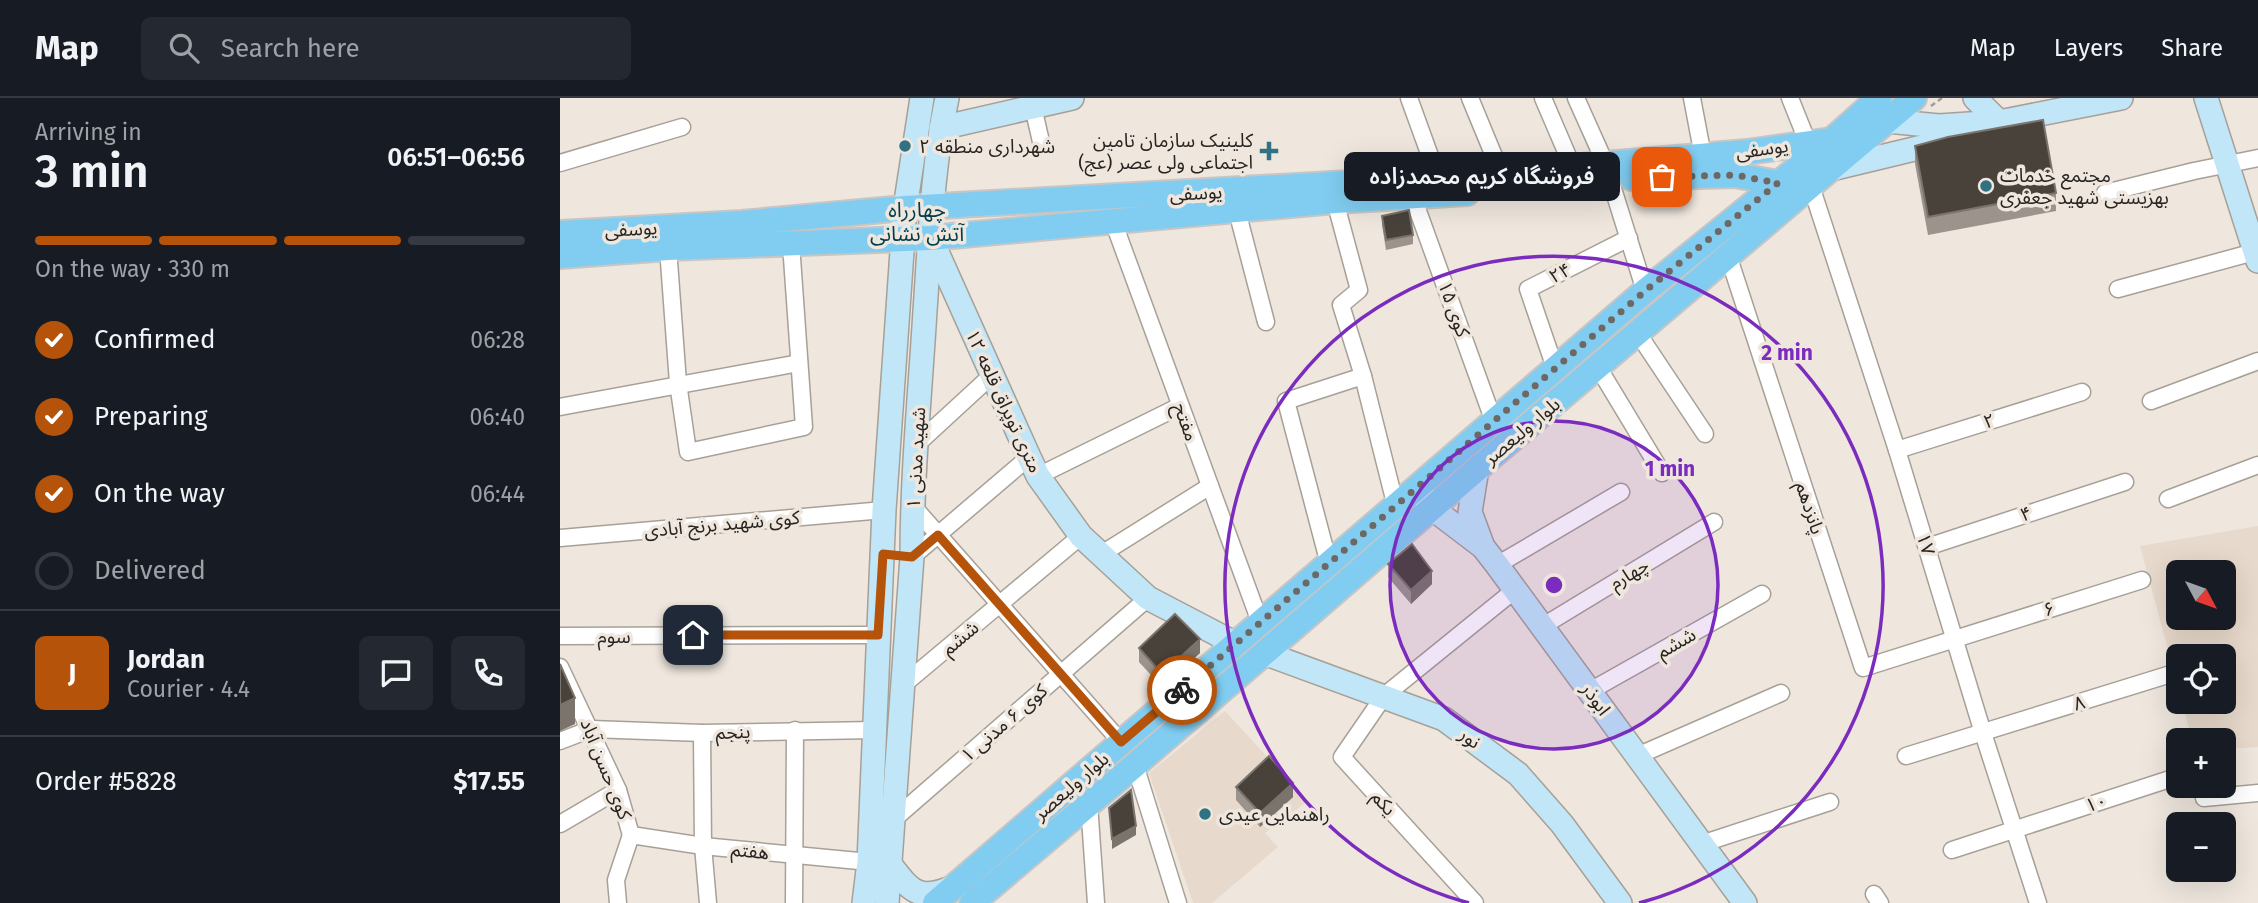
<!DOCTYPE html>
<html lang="en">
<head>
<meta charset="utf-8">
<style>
  body { margin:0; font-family:"Fira Sans","Noto Sans Arabic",sans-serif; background:#242831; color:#f1f3f6; height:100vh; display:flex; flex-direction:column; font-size:26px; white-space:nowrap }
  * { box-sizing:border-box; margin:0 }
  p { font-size:23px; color:#9ea1a6 }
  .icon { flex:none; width:38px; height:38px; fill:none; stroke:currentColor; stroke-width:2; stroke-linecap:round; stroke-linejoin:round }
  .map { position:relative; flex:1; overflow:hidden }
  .sheet { display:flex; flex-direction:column; background:#171b24; width:560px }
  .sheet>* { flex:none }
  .needle { width:46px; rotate:131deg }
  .tools { position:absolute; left:1606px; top:462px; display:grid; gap:14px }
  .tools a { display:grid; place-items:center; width:70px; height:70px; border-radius:10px; background:#171b24; box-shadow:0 7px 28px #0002; font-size:35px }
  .pin { position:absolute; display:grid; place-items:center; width:60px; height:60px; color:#fff; margin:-30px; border-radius:14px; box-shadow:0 4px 10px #0006 }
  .courier { position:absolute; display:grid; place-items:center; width:70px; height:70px; margin:-35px; border:5px solid #b45309; border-radius:50%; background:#fff; color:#222; box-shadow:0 2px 9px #0007 }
  .bubble { position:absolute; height:49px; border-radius:10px; background:#171b24; box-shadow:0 7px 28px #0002; font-size:23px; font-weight:600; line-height:49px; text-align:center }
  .summary em { font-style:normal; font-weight:600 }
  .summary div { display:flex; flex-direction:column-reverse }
  .summary { display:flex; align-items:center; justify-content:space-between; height:119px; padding:0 35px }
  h1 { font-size:46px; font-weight:600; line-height:52px }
  .bar { display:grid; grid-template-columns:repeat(4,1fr); gap:10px 7px; align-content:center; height:84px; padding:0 35px }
  .bar i { height:9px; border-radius:5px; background:#363941 }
  .bar .selected { background:#b45309 }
  .bar p { grid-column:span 4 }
  .line { display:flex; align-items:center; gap:18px; padding:0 35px; border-top:2px solid #363941 }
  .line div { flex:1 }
  .round { display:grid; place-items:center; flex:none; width:74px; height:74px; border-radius:10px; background:#242831 }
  ol { padding:0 35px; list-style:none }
  li { display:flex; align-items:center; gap:21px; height:77px }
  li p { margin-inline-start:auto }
  li .icon { padding:7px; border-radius:50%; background:#b45309; color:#fff; stroke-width:4 }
  li:last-child { color:#9ea1a6 }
  li i { width:38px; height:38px; border:4px solid #363941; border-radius:50% }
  header { display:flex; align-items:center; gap:42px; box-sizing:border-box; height:98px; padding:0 35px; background:#171b24; border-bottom:2px solid #363941 }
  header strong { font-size:33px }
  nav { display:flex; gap:38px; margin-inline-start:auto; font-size:24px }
  .search { width:490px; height:63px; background:#242831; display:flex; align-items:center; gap:18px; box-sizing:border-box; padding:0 24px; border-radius:10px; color:#9ea1a6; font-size:26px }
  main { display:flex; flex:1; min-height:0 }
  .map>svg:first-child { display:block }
  .built { fill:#e7d9cb; fill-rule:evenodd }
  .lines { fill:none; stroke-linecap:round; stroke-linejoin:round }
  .street-casing { stroke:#a7a097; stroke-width:19 }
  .secondary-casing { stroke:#a7a097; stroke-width:26 }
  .primary-casing { stroke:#c7c6c5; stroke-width:28 }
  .path { stroke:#a39c96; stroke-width:2.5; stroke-dasharray:5 3.5; stroke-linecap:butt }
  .street { stroke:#fff; stroke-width:16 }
  .secondary { stroke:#c0e6f8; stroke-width:23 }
  .primary { stroke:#81cdf1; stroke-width:24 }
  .wall { fill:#9c948c }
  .shaded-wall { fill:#7a746c }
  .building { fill:#48423b; stroke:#7a746c; stroke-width:2 }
  .done { stroke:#6d6863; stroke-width:7; stroke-dasharray:0 12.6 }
  .route { stroke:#b45309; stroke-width:9 }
  .ring { fill:none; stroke:#7b2cbf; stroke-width:3.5 }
  .poi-dot { fill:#307184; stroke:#efe7de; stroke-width:2.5 }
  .labels { text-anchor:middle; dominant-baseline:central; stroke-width:7; stroke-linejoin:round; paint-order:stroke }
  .poi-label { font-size:19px; fill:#272421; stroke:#efe7de; text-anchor:start }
  .street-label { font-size:19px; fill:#272421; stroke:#efe7de }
  .neighbourhood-label { font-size:21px; fill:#013d4b; stroke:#efe7de }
  .centre { fill:#7b2cbf; stroke:#efe7de; stroke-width:3.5 }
  .ring-label { font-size:21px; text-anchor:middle; font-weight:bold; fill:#7b2cbf; stroke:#efe7de; stroke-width:7; stroke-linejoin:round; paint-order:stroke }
</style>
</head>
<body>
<header>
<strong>Map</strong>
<div class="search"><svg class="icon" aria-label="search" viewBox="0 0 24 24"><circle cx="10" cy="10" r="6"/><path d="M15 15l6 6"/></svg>Search here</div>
<nav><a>Map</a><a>Layers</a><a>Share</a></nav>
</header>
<main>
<section class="sheet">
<div class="summary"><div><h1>3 min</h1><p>Arriving in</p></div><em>06:51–06:56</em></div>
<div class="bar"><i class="selected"></i><i class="selected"></i><i class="selected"></i><i></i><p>On the way · 330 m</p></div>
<ol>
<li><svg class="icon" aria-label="check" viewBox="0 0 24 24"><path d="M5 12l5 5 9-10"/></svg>Confirmed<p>06:28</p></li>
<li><svg class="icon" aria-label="check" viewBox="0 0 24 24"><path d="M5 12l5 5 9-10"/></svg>Preparing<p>06:40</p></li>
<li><svg class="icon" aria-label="check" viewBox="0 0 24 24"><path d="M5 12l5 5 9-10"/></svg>On the way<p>06:44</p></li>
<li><i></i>Delivered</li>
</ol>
<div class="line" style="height:126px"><b class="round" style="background:#b45309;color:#fff">J</b><div><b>Jordan</b><p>Courier · 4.4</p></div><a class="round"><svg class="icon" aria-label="chat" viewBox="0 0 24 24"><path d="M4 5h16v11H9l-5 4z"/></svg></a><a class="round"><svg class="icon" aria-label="phone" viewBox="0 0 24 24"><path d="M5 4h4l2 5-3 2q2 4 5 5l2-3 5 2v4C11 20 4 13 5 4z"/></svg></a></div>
<div class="line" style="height:91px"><div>Order #5828</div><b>$17.55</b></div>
</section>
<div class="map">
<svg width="1698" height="805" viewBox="0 0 1698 805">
  <rect width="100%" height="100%" fill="#efe7de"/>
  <!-- built -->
  <g class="built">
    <path d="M1698 428V649L1664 651V642H1632L1622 604H1664V558H1619V592L1580 448ZM1619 474H1664V520H1619Z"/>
    <path d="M665 613 748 703 705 735 718 749 652 805H633L589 675Z"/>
  </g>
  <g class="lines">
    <!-- street casing -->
    <g class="street-casing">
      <g id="street">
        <path d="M849 0 878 80"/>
        <path d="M910 0 941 75"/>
        <path d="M983 0 1013 70"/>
        <path d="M1016 0 1046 67"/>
        <path d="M1132 0 1143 58"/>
        <path d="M1230 0 1248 45"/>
        <path d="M473 9 482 48"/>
        <path d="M0 65 122 29"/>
        <path d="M1050 81 1085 193"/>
        <path d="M1251 88 1337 352 1423 635 1478 805"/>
        <path d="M1545 95 1634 73 1698 60"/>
        <path d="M853 99 934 324"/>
        <path d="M775 103 799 192 781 207 803 278 836 409"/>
        <path d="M677 113 706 224"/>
        <path d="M553 123 700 524"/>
        <path d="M108 150 118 285 128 354 244 329 231 146"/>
        <path d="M1168 157 1303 570 1582 482"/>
        <path d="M1558 191 1698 153"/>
        <path d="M1077 234 1145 336"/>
        <path d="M1038 269 1102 375"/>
        <path d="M995 270 968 191 1069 140"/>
        <path d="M1591 303 1698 263"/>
        <path d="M0 309 239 265"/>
        <path d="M356 347 431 278"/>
        <path d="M1337 352 1522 294"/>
        <path d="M478 378 620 308"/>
        <path d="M1608 401 1698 367"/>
        <path d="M352 407 561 644"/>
        <path d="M0 440 324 412"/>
        <path d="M1367 449 1565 384"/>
        <path d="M540 457 650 388"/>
        <path d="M352 459 469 359"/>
        <path d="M769 466 726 303 803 278"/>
        <path d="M937 467 1061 394"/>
        <path d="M983 528 1154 424"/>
        <path d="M0 538 318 537"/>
        <path d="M0 569 58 692 71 737"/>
        <path d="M343 587 521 438"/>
        <path d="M1030 593 1202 496"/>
        <path d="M142 635 143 748 148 805"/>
        <path d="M0 643 31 631 142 635 315 632"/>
        <path d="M1077 658 1221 595"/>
        <path d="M1346 658 1614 575"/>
        <path d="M575 667 618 805"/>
        <path d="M1644 700 1698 695"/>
        <path d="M529 706 536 805"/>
        <path d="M333 722 588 500"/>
        <path d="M0 726 58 692"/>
        <path d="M71 737 143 748 309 764"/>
        <path d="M1141 746 1270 704"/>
        <path d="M1392 752 1619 678"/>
        <path d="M1314 796 1320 805"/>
        <path d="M58 805 56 782 71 737"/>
        <path d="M234 805 235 632"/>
        <path d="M915 805 782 659 824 598 956 491"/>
      </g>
    </g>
    <!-- secondary casing -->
    <g class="secondary-casing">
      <g id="secondary">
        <path d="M1415 0 1439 24"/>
        <path d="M1646 0 1698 163"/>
        <path d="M1327 23 1379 28 1439 24 1561 0"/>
        <path d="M381 30 512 0"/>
        <path d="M1271 71 1383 44"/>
        <path d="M372 143 469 359 478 378 521 438 588 500 676 546"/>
        <path d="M917 371 910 414 923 449"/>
        <path d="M862 396 873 411 923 449 937 467 1185 805"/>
        <path d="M704 555 884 621 958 676 1002 726 1060 805"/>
        <path d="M329 765C352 795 359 804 396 788"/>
        <path d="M304 805 309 764 324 412 345 110 362 0"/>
        <path d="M327 805 352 459C352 377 360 295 365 213 370 142 372 70 387 0"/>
      </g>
    </g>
    <!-- primary casing -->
    <g class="primary-casing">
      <g id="primary">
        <path d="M1072 80 1175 77 1218 85"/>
        <path d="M0 135 182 125 345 110 878 80 1187 54 1272 42"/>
        <path d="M0 158 108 150 370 140 775 103 907 95"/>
        <path d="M375 805 1085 193 1272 42 1319 0"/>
        <path d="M412 805 575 667 917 371 1354 0"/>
      </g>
    </g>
    <!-- path -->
    <path class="path" d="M1371 8 1382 0"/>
    <!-- street -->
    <use href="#street" class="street"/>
    <!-- secondary -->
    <use href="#secondary" class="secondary"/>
    <!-- primary -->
    <use href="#primary" class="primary"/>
  </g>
  <!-- wall -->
  <g class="wall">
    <path d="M1355 48 1496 95V113L1368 137 1355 66Z"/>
    <path d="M822 118 853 137V146L826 152 822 127Z"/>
    <path d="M828 466 872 486 851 506 828 479Z"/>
    <path d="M579 550 640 555 602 589 579 564Z"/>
    <path d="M676 689 733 699 700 729 676 702Z"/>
  </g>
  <!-- shaded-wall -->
  <g class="shaded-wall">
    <path d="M872 473V486L851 506V492Z"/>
    <path d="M640 541V555L602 589V576Z"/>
    <path d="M15 600V626L0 633V607Z"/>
    <path d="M733 685V699L700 729V715Z"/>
    <path d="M576 728V737L552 751V741Z"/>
  </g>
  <!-- building -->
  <g class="building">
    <path d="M1483 22 1496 95 1368 119 1355 48 1388 39Z"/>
    <path d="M849 112 853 137 826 142 822 118Z"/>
    <path d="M852 446 872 473 851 492 828 466Z"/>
    <path d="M615 516 640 541 602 576 579 550Z"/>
    <path d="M0 566 15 600 0 607Z"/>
    <path d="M709 658 733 685 700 715 676 689Z"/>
    <path d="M571 692 576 728 552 741 549 710Z"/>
  </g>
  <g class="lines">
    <!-- done -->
    <path class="done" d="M622 592 1085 193 1218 85 1175 77 1102 79"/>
    <!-- route -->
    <path class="route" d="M133 537H318L323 456 352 459 378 437 561 644 622 592"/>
  </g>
  <!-- distance rings -->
  <circle cx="994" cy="487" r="164" fill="#7b2cbf" fill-opacity=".12"/>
  <g class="ring">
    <circle cx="994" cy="487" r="164"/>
    <path d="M909 805A329 329 0 1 1 1079 805"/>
  </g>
  <!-- markers -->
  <g class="poi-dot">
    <circle cx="345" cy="48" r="7"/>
    <path d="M705.5 42.5h7v7h7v7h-7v7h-7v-7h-7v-7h7z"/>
    <circle cx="1426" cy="88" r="7"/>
    <circle cx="645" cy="716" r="7"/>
  </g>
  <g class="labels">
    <!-- poi labels -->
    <g class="poi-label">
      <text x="693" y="42" text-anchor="end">کلینیک سازمان تامین<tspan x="693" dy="22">اجتماعی ولی عصر (عج)</tspan></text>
      <text x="359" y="48">شهرداری منطقه ۲</text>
      <text x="1440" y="77">مجتمع خدمات<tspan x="1440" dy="22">بهزیستی شهید جعفری</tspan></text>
      <text x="659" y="716">راهنمایی عیدی</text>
    </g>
    <!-- street labels -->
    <g class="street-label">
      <text transform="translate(1202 51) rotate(-8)">یوسفی</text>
      <text transform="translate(636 95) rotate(-3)">یوسفی</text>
      <text transform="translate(71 131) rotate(-3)">یوسفی</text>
      <text transform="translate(1000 175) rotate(-27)">۲۴</text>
      <text transform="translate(894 211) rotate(70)">کوی ۱۵</text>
      <text transform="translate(444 303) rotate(65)">۱۲ متری توپراق قلعه</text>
      <text transform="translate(1429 323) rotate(-17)">۲</text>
      <text transform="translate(626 324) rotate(70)">مفتح</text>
      <text transform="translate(962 333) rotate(-40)">بلوار ولیعصر</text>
      <text transform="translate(356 360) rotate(-87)">شهید مدنی ۱</text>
      <text transform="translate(1250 410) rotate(72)">پانزدهم</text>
      <text transform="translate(1466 416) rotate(-18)">۴</text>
      <text transform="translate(162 426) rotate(-5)">کوی شهید برنج آبادی</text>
      <text transform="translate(1366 446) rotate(73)">۱۷</text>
      <text transform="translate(1069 476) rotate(-31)">چهارم</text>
      <text transform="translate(1489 511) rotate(-17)">۶</text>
      <text x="54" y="538">سوم</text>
      <text transform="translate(400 540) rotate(-40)">ششم</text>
      <text transform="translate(1116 545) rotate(-30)">ششم</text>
      <text transform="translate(1036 601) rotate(54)">ابوذر</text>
      <text transform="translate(1519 605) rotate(-17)">۸</text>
      <text transform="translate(444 625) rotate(-41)">کوی ۶ مدنی ۱</text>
      <text transform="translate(173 634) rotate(-2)">پنجم</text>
      <text transform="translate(910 640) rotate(36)">نور</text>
      <text transform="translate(46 671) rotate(68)">کوی حسن آباد</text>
      <text transform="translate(511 688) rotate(-41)">بلوار ولیعصر</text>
      <text transform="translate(824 705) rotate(48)">یکم</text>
      <text transform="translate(1536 705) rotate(-18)">۱۰</text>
      <text transform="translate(190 753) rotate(6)">هفتم</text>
    </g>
    <!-- neighbourhood labels -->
    <g class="neighbourhood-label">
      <text x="357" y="112">چهارراه<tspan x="357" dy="24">آتش نشانی</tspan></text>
    </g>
  </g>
  <circle cx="994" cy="487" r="10" class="centre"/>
  <g class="ring-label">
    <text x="1227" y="262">2 min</text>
    <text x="1110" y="378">1 min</text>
  </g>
</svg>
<div class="tools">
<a><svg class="needle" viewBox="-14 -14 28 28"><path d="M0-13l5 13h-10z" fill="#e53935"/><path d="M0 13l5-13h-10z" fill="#9ea1a6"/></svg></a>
<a><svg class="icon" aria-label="locate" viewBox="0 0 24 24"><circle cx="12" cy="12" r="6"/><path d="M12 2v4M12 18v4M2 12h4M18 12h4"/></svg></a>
<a>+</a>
<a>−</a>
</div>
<div class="pin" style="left:1102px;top:79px;background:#ea580c"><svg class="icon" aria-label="bag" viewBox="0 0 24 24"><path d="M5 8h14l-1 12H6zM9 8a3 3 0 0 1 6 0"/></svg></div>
<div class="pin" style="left:133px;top:537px;background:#1f2937"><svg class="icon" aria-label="home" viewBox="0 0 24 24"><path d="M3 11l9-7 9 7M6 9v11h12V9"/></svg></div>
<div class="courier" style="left:622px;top:592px"><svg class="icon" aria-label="bike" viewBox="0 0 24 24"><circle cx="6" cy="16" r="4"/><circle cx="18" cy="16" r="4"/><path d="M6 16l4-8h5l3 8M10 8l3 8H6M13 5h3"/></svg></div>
<div class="bubble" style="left:784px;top:54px;width:276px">فروشگاه کریم محمدزاده</div>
</div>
</main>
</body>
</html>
